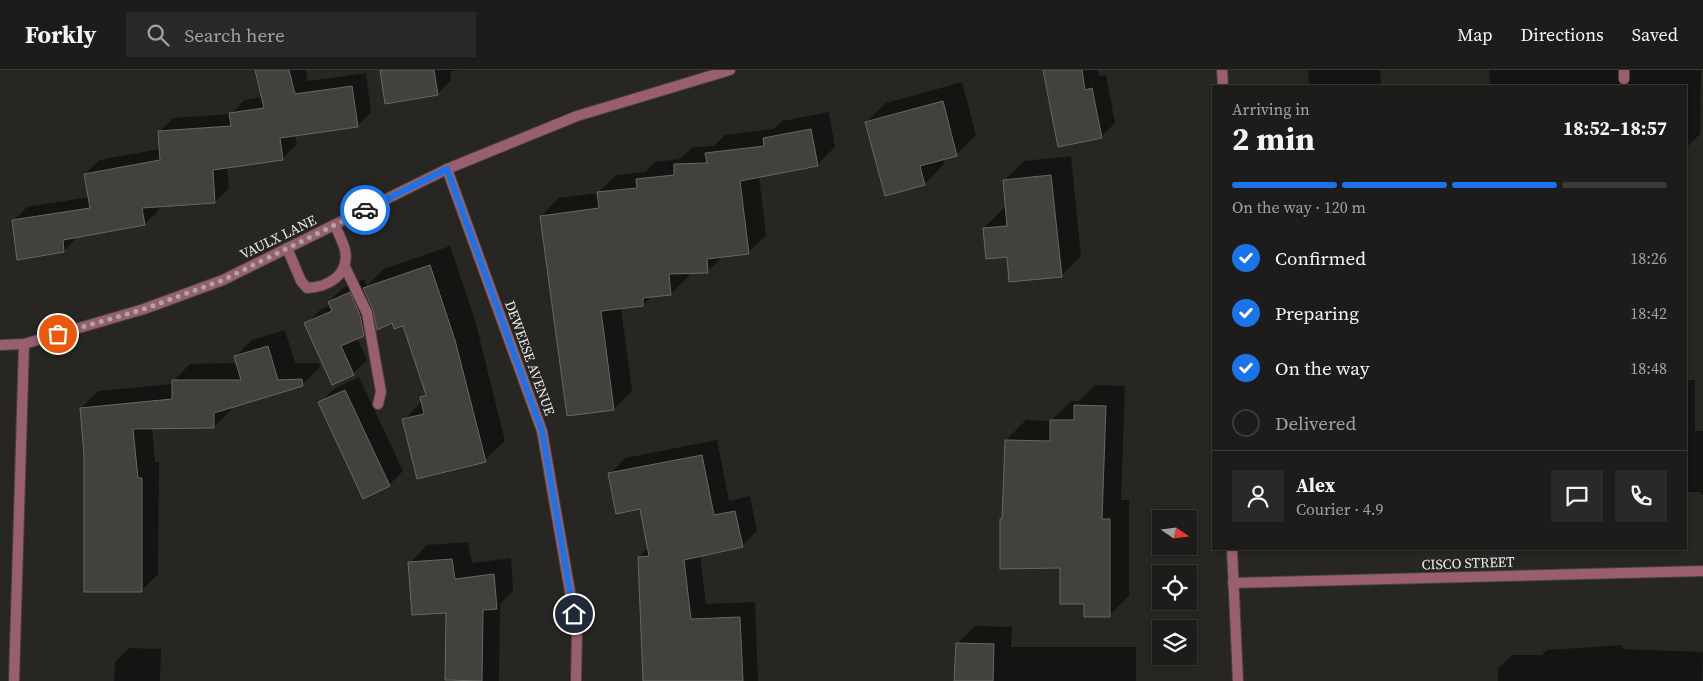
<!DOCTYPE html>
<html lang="en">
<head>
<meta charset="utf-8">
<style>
  body { margin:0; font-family:"Source Serif 4",serif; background:#2a2927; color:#f1f3f6; height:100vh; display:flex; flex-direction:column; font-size:19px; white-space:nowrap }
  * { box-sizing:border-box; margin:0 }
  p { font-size:16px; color:#a0a1a2 }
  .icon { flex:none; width:28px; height:28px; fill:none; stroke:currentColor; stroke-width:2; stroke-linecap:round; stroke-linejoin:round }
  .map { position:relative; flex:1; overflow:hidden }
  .drawer { position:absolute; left:1212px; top:15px; width:475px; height:465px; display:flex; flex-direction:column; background:#1d1c1a; border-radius:0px; box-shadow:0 1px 4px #0004,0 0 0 1px #3b3a39 }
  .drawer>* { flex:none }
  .needle { width:32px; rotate:104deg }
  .controls { position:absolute; left:1152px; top:440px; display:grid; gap:10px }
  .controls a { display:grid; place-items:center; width:45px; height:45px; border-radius:0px; background:#1d1c1a; box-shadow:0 1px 4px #0004,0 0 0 1px #3b3a39; font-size:25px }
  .pin { position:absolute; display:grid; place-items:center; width:42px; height:42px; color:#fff; margin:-21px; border:2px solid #fff; border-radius:50%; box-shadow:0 1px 5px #0007 }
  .courier { position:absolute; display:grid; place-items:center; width:50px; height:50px; margin:-25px; border:4px solid #1a73e8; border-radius:50%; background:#fff; color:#222; box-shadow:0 1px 6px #0007 }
  .headline em { font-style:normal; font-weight:700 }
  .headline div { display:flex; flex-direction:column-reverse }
  .headline { display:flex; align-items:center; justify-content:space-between; height:85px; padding:0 20px }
  h1 { font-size:32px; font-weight:700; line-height:38px }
  .bar { display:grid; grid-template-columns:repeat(4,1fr); gap:8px 5px; align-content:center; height:60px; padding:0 20px }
  .bar i { height:6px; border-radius:4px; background:#3b3a39 }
  .bar .current { background:#1a73e8 }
  .bar p { grid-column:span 4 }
  .line { display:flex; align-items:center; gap:12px; padding:0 20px; border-top:1px solid #3b3a39 }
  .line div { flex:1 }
  .round { display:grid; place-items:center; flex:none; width:52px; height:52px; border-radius:0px; background:#2a2927 }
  ol { padding:0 20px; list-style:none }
  li { display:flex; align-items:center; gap:15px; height:55px }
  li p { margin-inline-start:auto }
  li .icon { padding:5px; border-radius:50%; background:#1a73e8; color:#fff; stroke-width:4 }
  li:last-child { color:#a0a1a2 }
  li i { width:28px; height:28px; border:2px solid #3b3a39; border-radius:50% }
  header { display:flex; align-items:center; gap:30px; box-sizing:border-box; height:70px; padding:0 25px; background:#1d1c1a; border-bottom:1px solid #3b3a39 }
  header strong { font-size:24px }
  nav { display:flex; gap:28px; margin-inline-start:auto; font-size:18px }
  .search { width:350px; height:45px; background:#2a2927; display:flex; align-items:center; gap:12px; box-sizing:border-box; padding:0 18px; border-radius:0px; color:#a0a1a2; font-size:19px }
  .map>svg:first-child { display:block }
  .shadow { fill:#0007 }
  .building { fill:#42413e; stroke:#686763 }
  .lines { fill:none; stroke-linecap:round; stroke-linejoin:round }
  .service-casing { stroke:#43423f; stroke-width:12 }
  .minor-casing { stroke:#43423f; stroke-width:12 }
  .service { stroke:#9a5f6c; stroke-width:10 }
  .minor { stroke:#9a5f6c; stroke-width:10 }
  .done { stroke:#a7a7a4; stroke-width:5; stroke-dasharray:0 9 }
  .route { stroke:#1a73e8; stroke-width:6 }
  .labels { text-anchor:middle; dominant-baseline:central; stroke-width:4; stroke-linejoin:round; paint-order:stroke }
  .street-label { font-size:14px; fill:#ececea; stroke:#272623 }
</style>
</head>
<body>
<header>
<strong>Forkly</strong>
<div class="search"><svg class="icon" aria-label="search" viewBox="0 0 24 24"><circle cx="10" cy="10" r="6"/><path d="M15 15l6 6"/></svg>Search here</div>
<nav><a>Map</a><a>Directions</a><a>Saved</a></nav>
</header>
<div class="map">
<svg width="1703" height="611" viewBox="0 0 1703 611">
  <rect width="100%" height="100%" fill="#272623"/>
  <!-- shadow -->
  <g class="shadow">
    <path d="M256 0H306L308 11 366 3 371 42 357 56 295 65 297 74 283 88 227 97 229 118 215 132 158 136 159 140 145 154 78 166 64 181 13 151 27 137 89 127 85 104 99 90 160 79 159 62 173 48 231 44 245 30 263 27Z"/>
    <path d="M381 0H459L450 2 451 10 437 24Z"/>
    <path d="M1045 0H1098L1099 6 1106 5 1115 53 1101 67Z"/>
    <path d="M1308 0H1380L1381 16H1309Z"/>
    <path d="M1489 0H1701L1700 64 1686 78V16H1490Z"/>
    <path d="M962 12 976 65 957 84 943 88 944 94 925 114 886 124 866 52 886 33Z"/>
    <path d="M829 42 835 77 817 95 759 106 766 165 748 183 723 186 707 202H688L689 206 671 224 652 226 643 235 621 238 632 321 614 339 541 146 559 128 598 123 616 105 645 102 655 92 680 89 693 77 714 76 725 65 774 59 782 51Z"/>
    <path d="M1071 86 1081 186 1061 206 1008 185 984 158 1004 138H1007L1004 111 1024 91Z"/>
    <path d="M450 176 475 250 505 371 485 390 404 350 422 331 421 327 426 322 404 255 392 251H377L363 264 357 267 367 290 353 304 306 254 320 240 331 235 329 232 343 218 364 209 367 216 384 199Z"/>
    <path d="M285 260 295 293H319L320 297 302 315 231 336V340L214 357 152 358 155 392H159L158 504 141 521 85 385 81 338 98 321 173 314V311L190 294 237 293 235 287 252 270Z"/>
    <path d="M359 307 403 401 389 415 320 333 334 319Z"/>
    <path d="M1686 310H1695V361H1703V425H1701V422H1686Z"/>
    <path d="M1095 315 1125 316 1121 430H1129V526L1109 546 1086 533 1061 497 1001 449 1003 447 1006 370 1026 350 1051 351 1071 331H1079Z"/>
    <path d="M717 370 729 431 750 426 757 461 742 476 700 485 706 534 755 532 758 611H644L639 487 648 478 641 437 610 404 625 388Z"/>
    <path d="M468 472 472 493 511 488 513 521 500 534 499 611H449L448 541 410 493 427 475Z"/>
    <path d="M975 556 1012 557 1011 577H1136V611H956L957 574Z"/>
    <path d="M1622 575 1623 579 1703 582 1702 611H1498V599L1512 585H1542L1547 580Z"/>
    <path d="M129 578 161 579 160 611H114L115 592Z"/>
  </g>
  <!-- building -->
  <g class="building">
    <path d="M255 0H289L295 24 352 16 358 57 280 68 283 90 213 100 215 133 142 138 145 155 63 170 64 182 17 190 12 150 90 138 84 104 160 90 158 61 231 56 229 43 264 38Z"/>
    <path d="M380 0H434L438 25 385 34Z"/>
    <path d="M1043 0H1082L1085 20 1092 18 1102 68 1058 77Z"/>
    <path d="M943 31 957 86 920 96 925 115 885 126 865 52Z"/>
    <path d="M811 59 818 96 740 111 749 184 707 189 708 203 669 204 671 225 643 228V236L601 241 614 340 567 346 540 146 599 138 597 122 637 118 636 109 674 105V94L707 93 705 83 764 76 763 68Z"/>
    <path d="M1051 105 1062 207 1009 212 1007 187 986 189 983 158 1007 156 1003 110Z"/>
    <path d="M430 195 455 270 486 392 417 409 402 349 424 344 420 327 426 325 403 256 394 259 392 253 377 260 373 240 363 218Z"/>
    <path d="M350 222 360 245 364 266 341 276 354 305 332 315 304 253 332 241 328 232Z"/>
    <path d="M268 276 278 310 302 309 303 316 214 343V358L133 359 138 408H142V522H84V385L80 338 172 329V310H241L234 286Z"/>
    <path d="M345 320 390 416 363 429 318 332Z"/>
    <path d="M1074 335 1106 336 1102 449H1110V547H1084V534H1060V498L1000 499V449H1002L1005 370 1050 371V350H1074Z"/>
    <path d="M702 385 714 445 735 441 743 477 684 490 691 549 740 547 743 611H643L638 487 649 486 640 439 616 444 608 403Z"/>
    <path d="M452 489 455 509 494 504 497 539 483 540 482 611 445 610 446 543 412 545 408 492Z"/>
    <path d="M956 573 994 574 993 611H954Z"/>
  </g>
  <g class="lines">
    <!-- service casing -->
    <g class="service-casing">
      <g id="service">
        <path d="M1624 0V9"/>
        <path d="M287 178 301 211 307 218C328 217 350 205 345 180 343 172 338 163 335 155"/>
        <path d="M345 197 367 243 381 322 378 334"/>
      </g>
    </g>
    <!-- minor casing -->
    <g class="minor-casing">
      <g id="minor">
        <path d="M1222 0 1223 16"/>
        <path d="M447 99 542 361 577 562 576 611"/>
        <path d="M0 275 24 274 144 239 223 210 447 99 577 46 730 0"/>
        <path d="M1232 479 1238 611"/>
        <path d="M1233 513 1703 501"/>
        <path d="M14 611 24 274"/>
      </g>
    </g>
    <!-- service -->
    <use href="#service" class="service"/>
    <!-- minor -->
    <use href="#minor" class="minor"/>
  </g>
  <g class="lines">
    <!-- done -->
    <path class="done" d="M58 264 144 239 223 210 365 140"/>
    <!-- route -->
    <path class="route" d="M365 140 447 99 542 361 574 544"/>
  </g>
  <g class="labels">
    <!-- street labels -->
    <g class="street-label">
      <text transform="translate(278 167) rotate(-26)">VAULX LANE</text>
      <text transform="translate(530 288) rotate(70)">DEWEESE AVENUE</text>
      <text transform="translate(1468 493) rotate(-2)">CISCO STREET</text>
    </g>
  </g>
</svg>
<div class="controls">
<a><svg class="needle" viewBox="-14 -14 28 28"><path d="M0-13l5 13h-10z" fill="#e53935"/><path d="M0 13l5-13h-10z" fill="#a0a1a2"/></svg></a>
<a><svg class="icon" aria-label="locate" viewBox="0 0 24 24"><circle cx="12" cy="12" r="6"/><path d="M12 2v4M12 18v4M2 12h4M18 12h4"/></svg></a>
<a><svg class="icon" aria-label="layers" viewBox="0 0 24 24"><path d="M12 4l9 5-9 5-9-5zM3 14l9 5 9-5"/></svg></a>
</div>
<div class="pin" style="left:58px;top:264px;background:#ea580c"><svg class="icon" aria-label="bag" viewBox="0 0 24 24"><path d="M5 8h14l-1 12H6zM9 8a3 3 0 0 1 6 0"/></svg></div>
<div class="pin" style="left:574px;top:544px;background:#1f2937"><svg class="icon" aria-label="home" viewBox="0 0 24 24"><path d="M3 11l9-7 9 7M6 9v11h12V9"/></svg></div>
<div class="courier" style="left:365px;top:140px"><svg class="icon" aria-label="car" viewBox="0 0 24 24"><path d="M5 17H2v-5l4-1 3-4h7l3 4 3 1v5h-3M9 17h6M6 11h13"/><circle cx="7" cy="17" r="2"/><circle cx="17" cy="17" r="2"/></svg></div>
<section class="drawer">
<div class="headline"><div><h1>2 min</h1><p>Arriving in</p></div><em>18:52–18:57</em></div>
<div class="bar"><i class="current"></i><i class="current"></i><i class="current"></i><i></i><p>On the way · 120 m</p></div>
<ol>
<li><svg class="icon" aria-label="check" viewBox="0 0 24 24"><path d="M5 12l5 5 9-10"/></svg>Confirmed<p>18:26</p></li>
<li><svg class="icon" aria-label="check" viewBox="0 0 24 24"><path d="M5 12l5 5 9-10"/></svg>Preparing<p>18:42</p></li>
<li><svg class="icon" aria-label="check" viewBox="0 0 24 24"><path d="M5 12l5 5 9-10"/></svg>On the way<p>18:48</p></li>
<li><i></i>Delivered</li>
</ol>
<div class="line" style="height:90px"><a class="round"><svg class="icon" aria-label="person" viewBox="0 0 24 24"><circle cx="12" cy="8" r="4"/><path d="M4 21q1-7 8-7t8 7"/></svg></a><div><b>Alex</b><p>Courier · 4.9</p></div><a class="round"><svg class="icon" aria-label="chat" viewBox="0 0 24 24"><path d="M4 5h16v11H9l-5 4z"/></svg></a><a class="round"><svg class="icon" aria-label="phone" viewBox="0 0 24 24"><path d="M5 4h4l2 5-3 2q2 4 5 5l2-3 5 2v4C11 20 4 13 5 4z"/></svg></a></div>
</section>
</div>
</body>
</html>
